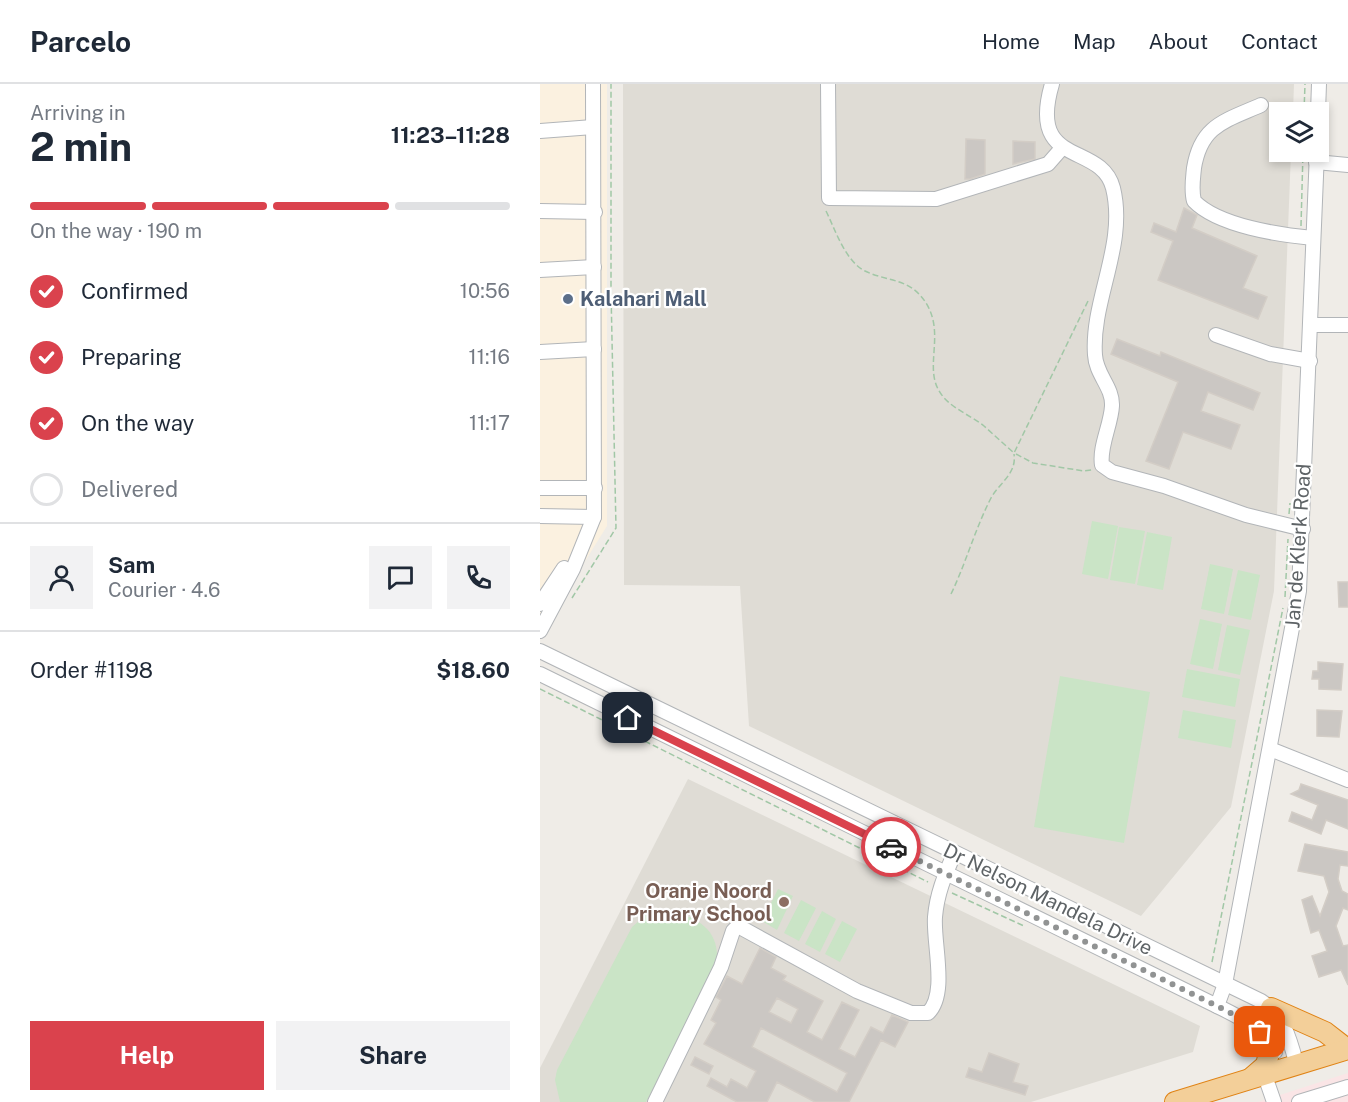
<!DOCTYPE html>
<html lang="en">
<head>
<meta charset="utf-8">
<style>
  body { margin:0; font-family:"Public Sans",sans-serif; background:#f2f2f3; color:#1f2937; height:100vh; display:flex; flex-direction:column; font-size:22px; white-space:nowrap }
  * { box-sizing:border-box; margin:0 }
  p { font-size:20px; color:#747a83 }
  .icon { flex:none; width:33px; height:33px; fill:none; stroke:currentColor; stroke-width:2; stroke-linecap:round; stroke-linejoin:round }
  .map { position:relative; flex:1; overflow:hidden }
  .panel { display:flex; flex-direction:column; background:#fff; width:540px }
  .panel>* { flex:none }
  .controls { position:absolute; left:729px; top:18px; display:grid; gap:12px }
  .controls a { display:grid; place-items:center; width:60px; height:60px; border-radius:0px; background:#fff; box-shadow:0 3px 9px #0003; font-size:30px }
  .pin { position:absolute; display:grid; place-items:center; width:51px; height:51px; color:#fff; margin:-26px; border-radius:12px; box-shadow:0 3px 9px #0006 }
  .courier { position:absolute; display:grid; place-items:center; width:60px; height:60px; margin:-30px; border:4px solid #da424d; border-radius:50%; background:#fff; color:#222; box-shadow:0 2px 8px #0007 }
  .headline em { font-style:normal; font-weight:700 }
  .headline div { display:flex; flex-direction:column-reverse }
  .headline { display:flex; align-items:center; justify-content:space-between; height:102px; padding:0 30px }
  h1 { font-size:39px; font-weight:700; line-height:45px }
  .bar { display:grid; grid-template-columns:repeat(4,1fr); gap:9px 6px; align-content:center; height:72px; padding:0 30px }
  .bar i { height:8px; border-radius:4px; background:#e0e1e3 }
  .bar .active { background:#da424d }
  .bar p { grid-column:span 4 }
  .line { display:flex; align-items:center; gap:15px; padding:0 30px; border-top:2px solid #e0e1e3 }
  .line div { flex:1 }
  .round { display:grid; place-items:center; flex:none; width:63px; height:63px; border-radius:0px; background:#f2f2f3 }
  ol { padding:0 30px; list-style:none }
  li { display:flex; align-items:center; gap:18px; height:66px }
  li p { margin-inline-start:auto }
  li .icon { padding:6px; border-radius:50%; background:#da424d; color:#fff; stroke-width:4 }
  li:last-child { color:#747a83 }
  li i { width:33px; height:33px; border:3px solid #e0e1e3; border-radius:50% }
  .cta { display:flex; gap:12px; margin-top:auto; padding:12px 30px }
  .cta a { flex:1; height:69px; border-radius:0px; background:#da424d; color:#fff; font-size:24px; font-weight:700; line-height:69px; text-align:center }
  .cta a+a { background:#f2f2f3; color:#1f2937 }
  header { display:flex; align-items:center; gap:36px; box-sizing:border-box; height:84px; padding:0 30px; background:#fff; border-bottom:2px solid #e0e1e3 }
  header strong { font-size:28px }
  nav { display:flex; gap:33px; margin-inline-start:auto; font-size:21px }
  main { display:flex; flex:1; min-height:0 }
  .map>svg:first-child { display:block }
  .commercial { fill:#fbf1e0 }
  .education { fill:#dfdcd5 }
  .medical { fill:#fae5e6 }
  .green { fill:#cae4c6 }
  .building { fill:#cbc7c3; stroke:#d3cdc6; stroke-width:1.5; fill-rule:evenodd }
  .lines { fill:none; stroke-linecap:round; stroke-linejoin:round }
  .minor-casing { stroke:#b2b5b8; stroke-width:16 }
  .highway-casing { stroke:#e08315; stroke-width:22 }
  .path { stroke:#a1c7a6; stroke-width:1.5; stroke-dasharray:6 3; stroke-linecap:butt }
  .minor { stroke:#fff; stroke-width:14 }
  .highway { stroke:#f3cf99; stroke-width:20 }
  .done { stroke:#919393; stroke-width:6; stroke-dasharray:0 10.8 }
  .route { stroke:#da424d; stroke-width:8 }
  .service-dot { fill:#5c6f8a; stroke:#fff; stroke-width:2 }
  .education-dot { fill:#8d6e63; stroke:#fff; stroke-width:2 }
  .labels { text-anchor:middle; dominant-baseline:central; stroke-width:4.5; stroke-linejoin:round; paint-order:stroke }
  .service-label { font-size:20px; font-weight:bold; fill:#4e5e75; stroke:#fff; text-anchor:start }
  .street-label { font-size:20px; fill:#5e6366; stroke:#fff }
  .education-label { font-size:20px; font-weight:bold; fill:#785e54; stroke:#fff; text-anchor:end }
</style>
</head>
<body>
<header>
<strong>Parcelo</strong>
<nav><a>Home</a><a>Map</a><a>About</a><a>Contact</a></nav>
</header>
<main>
<section class="panel">
<div class="headline"><div><h1>2 min</h1><p>Arriving in</p></div><em>11:23–11:28</em></div>
<div class="bar"><i class="active"></i><i class="active"></i><i class="active"></i><i></i><p>On the way · 190 m</p></div>
<ol>
<li><svg class="icon" aria-label="check" viewBox="0 0 24 24"><path d="M5 12l5 5 9-10"/></svg>Confirmed<p>10:56</p></li>
<li><svg class="icon" aria-label="check" viewBox="0 0 24 24"><path d="M5 12l5 5 9-10"/></svg>Preparing<p>11:16</p></li>
<li><svg class="icon" aria-label="check" viewBox="0 0 24 24"><path d="M5 12l5 5 9-10"/></svg>On the way<p>11:17</p></li>
<li><i></i>Delivered</li>
</ol>
<div class="line" style="height:108px"><a class="round"><svg class="icon" aria-label="person" viewBox="0 0 24 24"><circle cx="12" cy="8" r="4"/><path d="M4 21q1-7 8-7t8 7"/></svg></a><div><b>Sam</b><p>Courier · 4.6</p></div><a class="round"><svg class="icon" aria-label="chat" viewBox="0 0 24 24"><path d="M4 5h16v11H9l-5 4z"/></svg></a><a class="round"><svg class="icon" aria-label="phone" viewBox="0 0 24 24"><path d="M5 4h4l2 5-3 2q2 4 5 5l2-3 5 2v4C11 20 4 13 5 4z"/></svg></a></div>
<div class="line" style="height:78px"><div>Order #1198</div><b>$18.60</b></div>
<div class="cta"><a>Help</a><a>Share</a></div>
</section>
<div class="map">
<svg width="808" height="1018" viewBox="0 0 808 1018">
  <rect width="100%" height="100%" fill="#efece7"/>
  <!-- commercial -->
  <path class="commercial" d="M0 0H67V442L37 490 0 535Z"/>
  <!-- education -->
  <g class="education">
    <path d="M83 0H754L753 28H740V68H751L734 507 691 723 601 832 209 642 200 502 84 501Z"/>
    <path d="M148 695 660 942 653 968 491 1018H0V984Z"/>
  </g>
  <!-- medical -->
  <path class="medical" d="M808 989V1018H718Z"/>
  <!-- green -->
  <g class="green">
    <path d="M552 437 578 442 568 495 542 490Z"/>
    <path d="M579 443 605 447 595 500 570 496Z"/>
    <path d="M607 448 632 453 623 506 597 501Z"/>
    <path d="M670 480 693 485 684 530 661 525Z"/>
    <path d="M698 486 720 491 711 536 688 531Z"/>
    <path d="M660 535 682 540 673 585 650 580Z"/>
    <path d="M687 541 710 546 700 591 678 586Z"/>
    <path d="M647 585 700 595 695 623 642 613Z"/>
    <path d="M520 592 610 608 584 759 494 743Z"/>
    <path d="M643 626 696 636 691 664 638 654Z"/>
    <path d="M238 805 253 812 237 846 222 837Z"/>
    <path d="M261 816 276 824 259 857 244 849Z"/>
    <path d="M130 827C163 835 182 849 176 886L106 1018H20L15 996 17 986 92 843 107 830Z"/>
    <path d="M282 827 296 835 280 868 265 860Z"/>
    <path d="M302 837 317 845 300 878 285 870Z"/>
  </g>
  <!-- building -->
  <g class="building">
    <path d="M426 55 445 56V90L430 95H425Z"/>
    <path d="M473 57 495 58V75L473 80Z"/>
    <path d="M644 124 657 131 652 144 717 172 703 204 727 213 718 235 618 196 633 157 611 148 614 139 636 148Z"/>
    <path d="M577 255 620 272 621 268 720 309 713 326 668 308 661 327 700 341 691 365 643 348 629 385 606 377 638 298 571 270Z"/>
    <path d="M798 498H808V523H799Z"/>
    <path d="M778 578 803 580 801 606 779 605V595H772L773 587H778Z"/>
    <path d="M777 626 802 627 799 653 777 652Z"/>
    <path d="M761 700 808 716V745L786 736 781 750 749 737 752 728 772 736 778 721 751 710 759 706Z"/>
    <path d="M765 760 808 768V782L800 781 798 795 802 807 808 810V826L803 824 796 842 803 862 808 861V901L801 886 779 893 772 872 787 867 779 846 771 849 762 816 772 812 780 832 789 808 784 792 758 787Z"/>
    <path d="M220 864 236 873 231 884 246 892 243 896 283 917 267 948 282 956 302 918 319 926 299 965 315 973 331 943 343 949 352 931 368 938 355 963 341 956 309 1018H275L237 998 227 1018H197L167 1002 171 994 187 1003 191 995 207 1004 216 987 164 960 176 939 171 936 181 916 176 913 187 892 202 900ZM237 914 258 925 251 939 229 928ZM221 944 307 989 297 1008 212 963Z"/>
    <path d="M449 969 479 980 473 998 488 1002 485 1011 426 993 429 984 442 988Z"/>
    <path d="M155 973 173 982 169 990 151 981Z"/>
  </g>
  <g class="lines">
    <!-- minor casing -->
    <g class="minor-casing">
      <g id="minor">
        <path d="M288 0 289 114 396 115 508 80 522 64"/>
        <path d="M512 0C487 85 561 57 573 104 587 161 551 216 555 271 556 291 573 303 572 322 571 341 559 363 562 381L572 388 624 402 706 431 763 445"/>
        <path d="M721 21C685 37 661 41 654 84 653 95 651 106 654 117 678 142 740 151 773 154"/>
        <path d="M778 28 779 0"/>
        <path d="M0 47 53 43"/>
        <path d="M776 78 808 81"/>
        <path d="M0 127 55 128"/>
        <path d="M0 186 54 183"/>
        <path d="M771 241H808"/>
        <path d="M676 251 730 270 770 277"/>
        <path d="M0 268 54 265"/>
        <path d="M0 404H55"/>
        <path d="M0 432 54 433"/>
        <path d="M0 520 24 484"/>
        <path d="M0 547 33 485 54 433 53 0"/>
        <path d="M0 567 721 917C745 933 750 956 757 982"/>
        <path d="M0 590 677 922C699 933 724 944 735 968"/>
        <path d="M730 665 808 696"/>
        <path d="M677 922 685 900 759 507 777 68"/>
        <path d="M725 992 734 1018"/>
        <path d="M115 1018 181 883 193 847 198 842 317 907 371 929H388C408 910 393 859 395 833 397 809 405 791 414 770"/>
        <path d="M759 1018 808 1003"/>
      </g>
    </g>
    <!-- highway casing -->
    <g class="highway-casing">
      <g id="highway">
        <path d="M731 924 785 948 807 965"/>
        <path d="M711 994 726 981 731 961"/>
        <path d="M635 1018 808 965"/>
      </g>
    </g>
    <!-- path -->
    <g class="path">
      <path d="M764 28 765 0"/>
      <path d="M286 127C295 145 305 177 325 187 343 196 365 195 379 210 409 242 384 278 398 305 407 323 429 330 444 342 454 351 464 360 474 369L548 217"/>
      <path d="M761 142 763 68"/>
      <path d="M476 370 493 379 544 387 552 386"/>
      <path d="M749 430 750 419"/>
      <path d="M411 510C426 479 435 445 451 414 459 399 477 390 474 370"/>
      <path d="M745 513 748 455"/>
      <path d="M32 514 76 444 71 208V0"/>
      <path d="M0 605 388 798"/>
      <path d="M412 809 484 842"/>
      <path d="M672 878 743 524"/>
    </g>
    <!-- minor -->
    <use href="#minor" class="minor"/>
    <!-- highway -->
    <use href="#highway" class="highway"/>
  </g>
  <g class="lines">
    <!-- done -->
    <path class="done" d="M351 763 677 922 708 938 720 948"/>
    <!-- route -->
    <path class="route" d="M88 634 351 763"/>
  </g>
  <!-- markers -->
  <circle class="service-dot" cx="28" cy="215" r="6"/>
  <circle class="education-dot" cx="244" cy="818" r="6"/>
  <g class="labels">
    <!-- service labels -->
    <g class="service-label">
      <text x="40" y="215">Kalahari Mall</text>
    </g>
    <!-- street labels -->
    <g class="street-label">
      <text transform="translate(758 462) rotate(-86)">Jan de Klerk Road</text>
      <text transform="translate(508 815) rotate(26)">Dr Nelson Mandela Drive</text>
    </g>
    <!-- education labels -->
    <g class="education-label">
      <text x="232" y="807">Oranje Noord<tspan x="232" dy="23">Primary School</tspan></text>
    </g>
  </g>
</svg>
<div class="controls">
<a><svg class="icon" aria-label="layers" viewBox="0 0 24 24"><path d="M12 4l9 5-9 5-9-5zM3 14l9 5 9-5"/></svg></a>
</div>
<div class="pin" style="left:720px;top:948px;background:#ea580c"><svg class="icon" aria-label="bag" viewBox="0 0 24 24"><path d="M5 8h14l-1 12H6zM9 8a3 3 0 0 1 6 0"/></svg></div>
<div class="pin" style="left:88px;top:634px;background:#1f2937"><svg class="icon" aria-label="home" viewBox="0 0 24 24"><path d="M3 11l9-7 9 7M6 9v11h12V9"/></svg></div>
<div class="courier" style="left:351px;top:763px"><svg class="icon" aria-label="car" viewBox="0 0 24 24"><path d="M5 17H2v-5l4-1 3-4h7l3 4 3 1v5h-3M9 17h6M6 11h13"/><circle cx="7" cy="17" r="2"/><circle cx="17" cy="17" r="2"/></svg></div>
</div>
</main>
</body>
</html>
